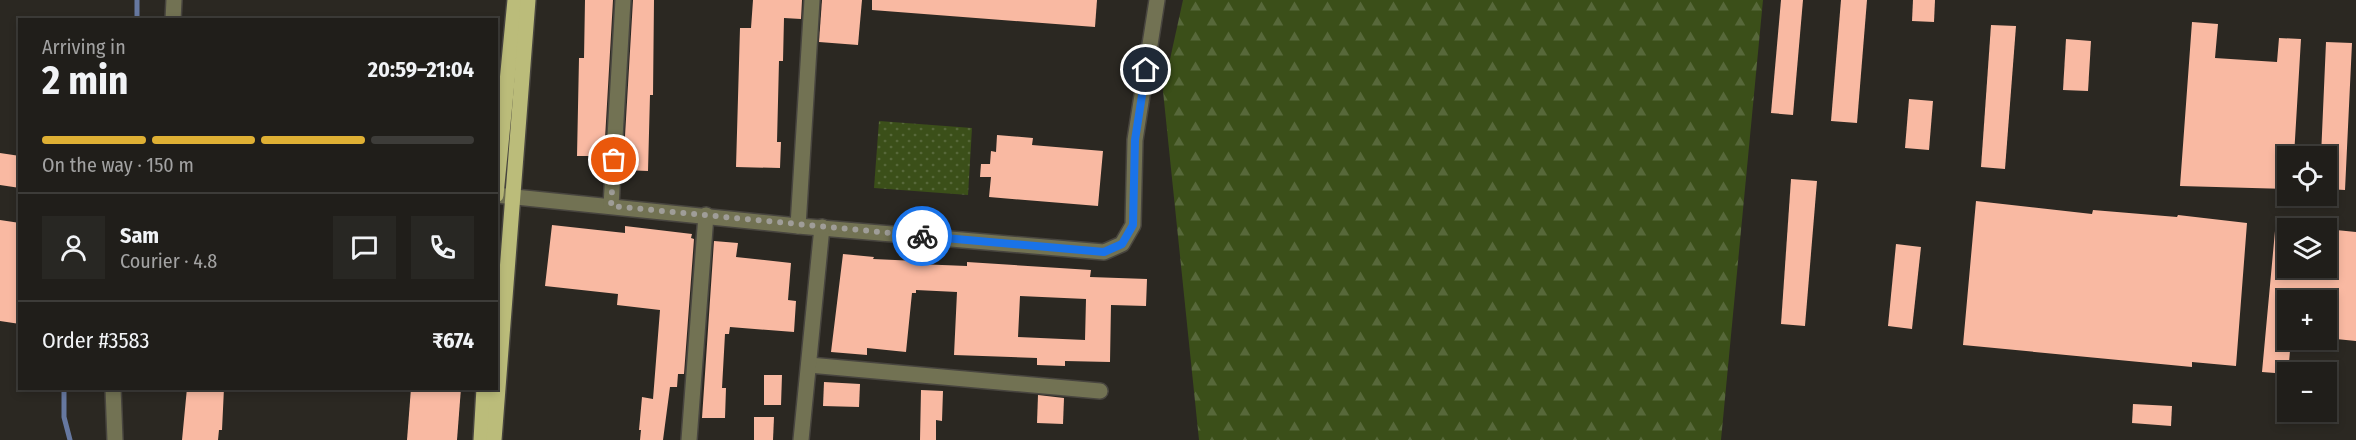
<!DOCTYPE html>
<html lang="en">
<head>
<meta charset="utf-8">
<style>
  body { margin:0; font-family:"Fira Sans Condensed",sans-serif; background:#282723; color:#f1f3f6; height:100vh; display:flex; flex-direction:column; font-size:22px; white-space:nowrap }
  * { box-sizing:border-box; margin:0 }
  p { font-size:20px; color:#a2a2a2 }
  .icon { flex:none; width:33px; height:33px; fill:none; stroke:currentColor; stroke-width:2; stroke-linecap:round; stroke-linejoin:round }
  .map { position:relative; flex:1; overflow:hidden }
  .sheet { position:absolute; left:18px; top:18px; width:480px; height:372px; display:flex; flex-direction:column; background:#201e1a; border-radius:0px; box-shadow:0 3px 9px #0003,0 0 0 2px #3d3c39 }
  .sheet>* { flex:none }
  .controls { position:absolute; left:2277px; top:146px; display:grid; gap:12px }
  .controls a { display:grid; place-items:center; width:60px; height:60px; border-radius:0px; background:#201e1a; box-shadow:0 3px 9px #0003,0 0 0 2px #3d3c39; font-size:30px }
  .pin { position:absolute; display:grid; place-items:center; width:51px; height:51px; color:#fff; margin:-26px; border:3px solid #fff; border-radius:50%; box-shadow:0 2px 6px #0007 }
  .courier { position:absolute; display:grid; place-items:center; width:60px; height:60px; margin:-30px; border:4px solid #1a73e8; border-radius:50%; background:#fff; color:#222; box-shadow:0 2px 8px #0007 }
  .head em { font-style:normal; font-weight:700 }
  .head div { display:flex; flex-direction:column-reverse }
  .head { display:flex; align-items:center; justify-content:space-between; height:102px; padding:0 24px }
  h1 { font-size:39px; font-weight:700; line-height:45px }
  .bar { display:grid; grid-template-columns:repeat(4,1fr); gap:9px 6px; align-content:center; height:72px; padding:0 24px }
  .bar i { height:8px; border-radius:4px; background:#3d3c39 }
  .bar .on { background:#dfb034 }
  .bar p { grid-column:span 4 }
  .line { display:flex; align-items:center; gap:15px; padding:0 24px; border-top:2px solid #3d3c39 }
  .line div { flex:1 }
  .round { display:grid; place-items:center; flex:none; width:63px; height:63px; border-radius:0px; background:#282723 }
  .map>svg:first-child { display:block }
  .grass { fill:url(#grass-dots) }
  .forest { fill:url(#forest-firs) }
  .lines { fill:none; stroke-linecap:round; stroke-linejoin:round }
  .stream { stroke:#6678a0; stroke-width:5 }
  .building { fill:#f9b9a2; fill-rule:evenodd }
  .minor-casing { stroke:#48453f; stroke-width:18 }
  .major-casing { stroke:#48453f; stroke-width:18 }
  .minor { stroke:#727253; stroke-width:15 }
  .major { stroke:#bbbc7a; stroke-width:15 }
  .done { stroke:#9f9d98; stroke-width:6; stroke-dasharray:0 10.8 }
  .route { stroke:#1a73e8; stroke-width:8 }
</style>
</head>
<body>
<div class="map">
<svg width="2356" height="440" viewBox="0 0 2356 440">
  <defs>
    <pattern id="grass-dots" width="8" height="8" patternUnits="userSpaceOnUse" patternTransform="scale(1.5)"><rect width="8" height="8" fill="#3b4f19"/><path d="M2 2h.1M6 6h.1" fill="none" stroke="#57683a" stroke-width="1.8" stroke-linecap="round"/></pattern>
    <pattern id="forest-firs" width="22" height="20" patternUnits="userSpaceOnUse" patternTransform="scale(1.5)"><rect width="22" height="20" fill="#3b4f19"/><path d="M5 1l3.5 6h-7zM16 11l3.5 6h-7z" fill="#57683a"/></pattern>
  </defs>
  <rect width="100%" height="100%" fill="#2b2822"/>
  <!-- grass -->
  <path class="grass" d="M879 121 972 128 968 195 874 188Z"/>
  <!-- forest -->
  <path class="forest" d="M1183 0H1763L1721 440H1199L1163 91Z"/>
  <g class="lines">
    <!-- stream -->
    <g class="stream">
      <path d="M137 0V20"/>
      <path d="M64 388V417L70 440"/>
    </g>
  </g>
  <!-- building -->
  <g class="building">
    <path d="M585 0H613L604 156H577L579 58H584Z"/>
    <path d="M633 0H654L653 95H650L648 171 623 170Z"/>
    <path d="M753 0H802L801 19 784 18 783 61H779L777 142H781L780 168 736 167 740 28H751Z"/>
    <path d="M822 0H862L858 45 819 42Z"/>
    <path d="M872 0H1097L1095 27 872 10Z"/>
    <path d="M1781 0H1803L1793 115 1771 113Z"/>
    <path d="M1841 0H1867L1857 123 1831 121Z"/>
    <path d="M1913 0H1935L1934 22 1912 21Z"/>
    <path d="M2192 22 2218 24 2215 58 2277 62 2279 38 2301 39 2294 156H2288V189L2180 186Z"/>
    <path d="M1991 25 2016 26 2005 169 1981 167Z"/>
    <path d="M2066 39 2091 41 2088 91 2063 90Z"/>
    <path d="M2326 42 2352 43 2345 190 2326 189V156H2321Z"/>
    <path d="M1909 99 1933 101 1929 150 1905 148Z"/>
    <path d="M997 135 1033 138 1032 145 1103 151 1098 206 989 197 991 177H980L981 164H990L991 151 996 152Z"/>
    <path d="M0 153 20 156V188L0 185Z"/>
    <path d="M1791 179 1817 181 1805 326 1781 324Z"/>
    <path d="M1976 201 2092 214 2093 210 2177 217 2178 215 2247 223 2236 366 2192 362V367L1963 345Z"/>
    <path d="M0 220 20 223V324L0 321Z"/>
    <path d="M552 225 625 233V226L692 234 691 238 694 239 684 374H678L677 387H670L663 440H640L641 430H639L642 397 653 399 660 310 617 305 618 294 545 286Z"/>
    <path d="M2326 229 2356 232V341L2326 338V300H2288V339H2291L2288 374 2262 372 2275 231 2288 232V267H2326Z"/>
    <path d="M714 241 738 243 736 257 791 263 788 300 796 301 794 332 730 327 729 334H725L722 388H726L725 418H702Z"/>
    <path d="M1896 244 1921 247 1912 329 1888 326Z"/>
    <path d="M843 254 874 257 873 259 917 261V264L967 266V262L1091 270 1090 277 1147 279 1146 306 1111 305 1110 362 1065 361V366L1037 365V358L954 355 957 292 916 290V293H912L906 352 867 348V355L831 352ZM1020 296 1086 299 1085 340 1018 337Z"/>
    <path d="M764 375H782L781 405H764Z"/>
    <path d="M824 382 860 384 859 407 823 406Z"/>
    <path d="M187 388H224L222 430H219L218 440H182Z"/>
    <path d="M411 388H461L457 440H407Z"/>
    <path d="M921 390 943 391 942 421 936 420V440H920Z"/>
    <path d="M1038 395 1064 398 1063 424 1037 423Z"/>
    <path d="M2133 404 2172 406 2171 426 2132 423Z"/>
    <path d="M754 417H774L773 440H754Z"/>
  </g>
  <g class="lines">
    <!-- minor casing -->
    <g class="minor-casing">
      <g id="minor">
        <path d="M173 20 174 0"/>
        <path d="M496 195 798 226 1104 252 1122 244 1133 225 1135 140 1157 0"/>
        <path d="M611 206 623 0"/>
        <path d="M798 226 812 0"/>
        <path d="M809 365 1100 391"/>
        <path d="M113 388 115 440"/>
        <path d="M689 440 706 215"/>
        <path d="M801 440 822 227"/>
      </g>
    </g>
    <!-- major casing -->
    <g class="major-casing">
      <g id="major">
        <path d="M496 195 515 0"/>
        <path d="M481 440 484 388"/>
        <path d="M494 440 528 0"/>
      </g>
    </g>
    <!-- minor -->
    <use href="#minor" class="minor"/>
    <!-- major -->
    <use href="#major" class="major"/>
  </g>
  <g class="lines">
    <!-- done -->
    <path class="done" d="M614 160 611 206 922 236"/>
    <!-- route -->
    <path class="route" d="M922 236 1104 252 1122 244 1133 225 1135 140 1146 70"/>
  </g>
</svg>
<div class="controls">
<a><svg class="icon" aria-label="locate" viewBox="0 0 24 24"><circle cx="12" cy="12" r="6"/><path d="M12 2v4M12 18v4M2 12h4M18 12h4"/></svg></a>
<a><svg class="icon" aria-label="layers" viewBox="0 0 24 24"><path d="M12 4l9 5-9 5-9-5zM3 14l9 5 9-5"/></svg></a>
<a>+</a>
<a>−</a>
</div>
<div class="pin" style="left:614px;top:160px;background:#ea580c"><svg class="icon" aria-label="bag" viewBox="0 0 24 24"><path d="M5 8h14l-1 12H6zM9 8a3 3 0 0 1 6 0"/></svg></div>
<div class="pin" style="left:1146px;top:70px;background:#1f2937"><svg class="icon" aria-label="home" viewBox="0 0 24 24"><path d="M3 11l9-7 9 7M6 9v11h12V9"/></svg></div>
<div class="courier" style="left:922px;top:236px"><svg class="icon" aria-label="bike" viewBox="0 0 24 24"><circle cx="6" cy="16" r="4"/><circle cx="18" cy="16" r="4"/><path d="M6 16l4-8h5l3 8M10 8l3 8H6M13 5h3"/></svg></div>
<section class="sheet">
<div class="head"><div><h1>2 min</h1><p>Arriving in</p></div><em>20:59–21:04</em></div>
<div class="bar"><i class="on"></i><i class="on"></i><i class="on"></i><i></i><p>On the way · 150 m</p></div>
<div class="line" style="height:108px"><a class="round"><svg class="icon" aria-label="person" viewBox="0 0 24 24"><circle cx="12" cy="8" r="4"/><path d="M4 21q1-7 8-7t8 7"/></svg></a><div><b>Sam</b><p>Courier · 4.8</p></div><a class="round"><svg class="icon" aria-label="chat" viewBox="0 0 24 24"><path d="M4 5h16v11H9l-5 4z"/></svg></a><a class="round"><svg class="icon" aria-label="phone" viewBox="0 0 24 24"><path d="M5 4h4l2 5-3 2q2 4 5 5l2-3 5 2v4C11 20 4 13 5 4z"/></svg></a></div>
<div class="line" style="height:78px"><div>Order #3583</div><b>₹674</b></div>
</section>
</div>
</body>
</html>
